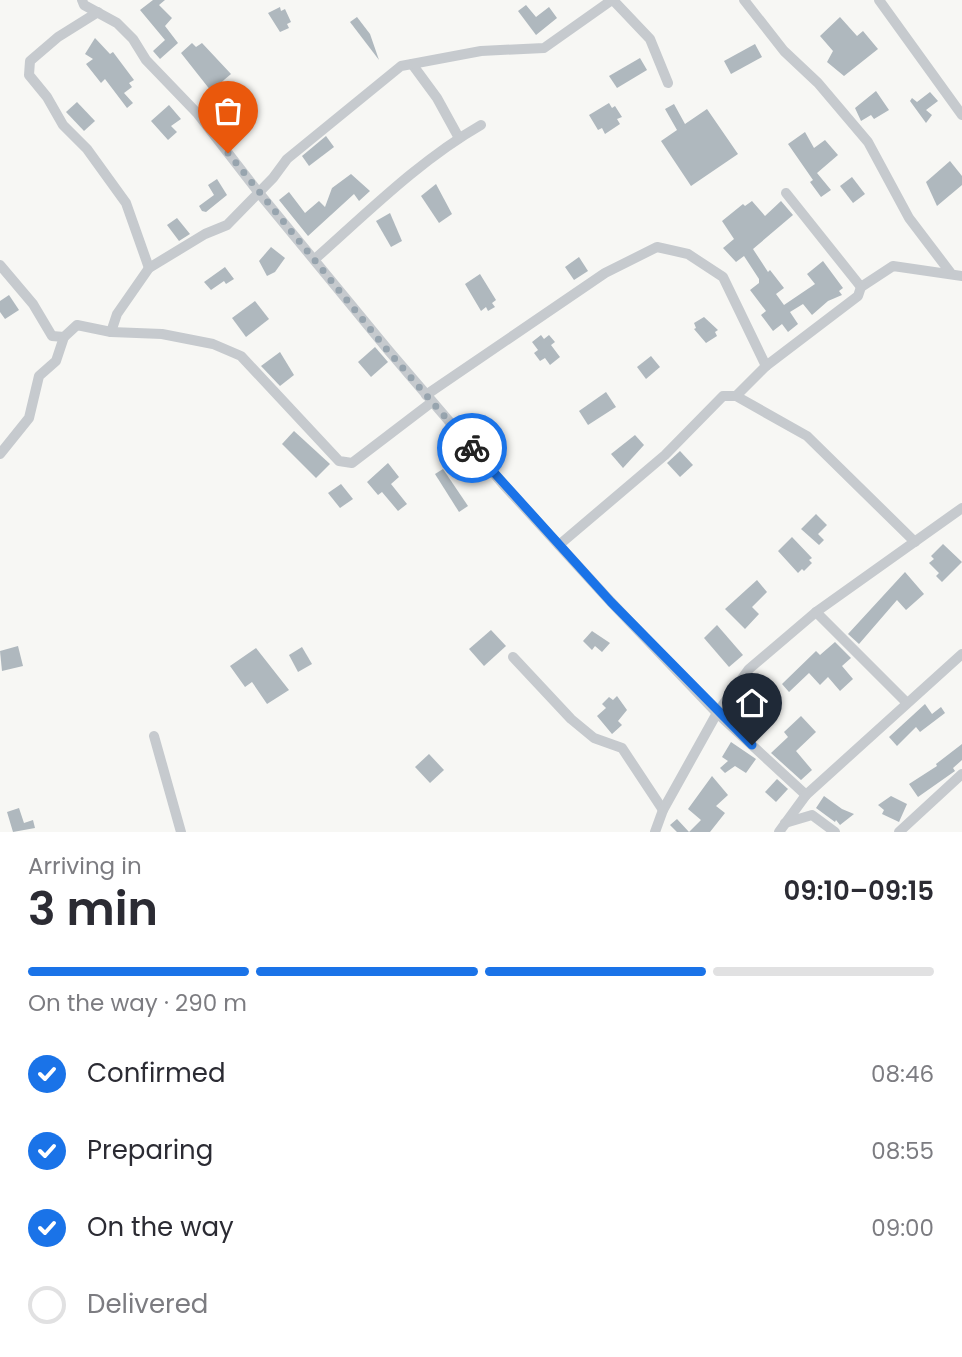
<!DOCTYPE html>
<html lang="en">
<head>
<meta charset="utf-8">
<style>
  body { margin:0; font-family:Poppins,sans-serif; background:#f2f2f3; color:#2b2b33; height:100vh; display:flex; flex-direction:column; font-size:26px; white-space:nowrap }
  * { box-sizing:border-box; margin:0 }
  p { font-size:23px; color:#7c7c81 }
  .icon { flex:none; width:38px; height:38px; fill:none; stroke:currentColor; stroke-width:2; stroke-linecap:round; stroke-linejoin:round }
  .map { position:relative; height:832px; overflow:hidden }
  .panel { display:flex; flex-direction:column; background:#fff; flex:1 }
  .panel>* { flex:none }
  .pin { position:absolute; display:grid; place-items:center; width:60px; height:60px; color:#fff; margin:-72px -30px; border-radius:50% 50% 50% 0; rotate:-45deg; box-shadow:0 0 7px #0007 }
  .pin .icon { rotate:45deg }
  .courier { position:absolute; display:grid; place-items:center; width:70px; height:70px; margin:-35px; border:5px solid #1a73e8; border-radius:50%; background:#fff; color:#222; box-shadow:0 2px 9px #0007 }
  .headline em { font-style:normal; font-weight:600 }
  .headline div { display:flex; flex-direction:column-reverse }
  .headline { display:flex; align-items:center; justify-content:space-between; height:119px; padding:0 28px }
  h1 { font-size:46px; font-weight:600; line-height:52px }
  .bar { display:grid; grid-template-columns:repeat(4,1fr); gap:10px 7px; align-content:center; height:84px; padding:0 28px }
  .bar i { height:9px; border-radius:5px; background:#e1e1e2 }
  .bar .selected { background:#1a73e8 }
  .bar p { grid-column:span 4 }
  ol { padding:0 28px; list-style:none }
  li { display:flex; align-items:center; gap:21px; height:77px }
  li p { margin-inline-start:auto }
  li .icon { padding:7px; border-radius:50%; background:#1a73e8; color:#fff; stroke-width:4 }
  li:last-child { color:#7c7c81 }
  li i { width:38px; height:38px; border:4px solid #e1e1e2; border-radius:50% }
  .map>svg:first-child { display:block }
  .building { fill:#afb8be }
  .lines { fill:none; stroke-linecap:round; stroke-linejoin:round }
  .minor { stroke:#c6cace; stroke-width:10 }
  .done { stroke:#97a4ae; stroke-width:7; stroke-dasharray:0 12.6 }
  .route { stroke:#1a73e8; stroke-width:9 }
</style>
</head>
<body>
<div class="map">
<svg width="962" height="832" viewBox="0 0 962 832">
  <rect width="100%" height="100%" fill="#f7f7f4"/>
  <!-- building -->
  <g class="building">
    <path d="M153 0H165L159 5 172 18 165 26 178 43 160 59 153 51 165 40 140 10Z"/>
    <path d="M526 5 536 17 549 7 557 18 536 35 518 11Z"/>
    <path d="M280 7 281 11 285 9 291 22 287 24 289 28 280 32 268 13Z"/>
    <path d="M357 17 370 34 379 60 350 22Z"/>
    <path d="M840 17 857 36 863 31 878 49 844 76 827 62 833 51 820 36Z"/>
    <path d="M95 38 110 54 113 52 134 80 129 83 132 87 124 93 133 103 127 108 105 79 101 83 86 64 93 59 85 54Z"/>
    <path d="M192 43 196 47 202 43 231 74 211 91 181 53Z"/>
    <path d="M755 44 762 57 731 74 724 61Z"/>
    <path d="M640 58 647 70 617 88 609 76Z"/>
    <path d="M876 91 889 110 874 119 871 115 861 121 855 108Z"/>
    <path d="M930 92 938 101 926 110 932 115 926 123 910 101 912 98 917 102Z"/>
    <path d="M77 102 95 121 84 131 66 112Z"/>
    <path d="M609 103 612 108 615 106 622 117 617 119 620 124 605 134 602 128 598 130 589 115Z"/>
    <path d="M674 104 685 124 707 109 738 154 691 186 661 141 677 130 665 109Z"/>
    <path d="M169 105 181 119 171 126 177 132 168 140 151 121Z"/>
    <path d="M805 132 814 148 825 140 838 155 817 173 831 190 821 197 810 182 813 180 788 144Z"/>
    <path d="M326 136 334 147 309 166 302 156Z"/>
    <path d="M950 161 962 176V185L937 206 926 182Z"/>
    <path d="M351 174 370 191 359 201 354 194 308 236 279 200 289 192 305 213 319 201 325 207 332 188Z"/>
    <path d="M852 177 865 194 853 203 840 186Z"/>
    <path d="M217 179 227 195 206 212 202 211 199 206 214 195 208 185Z"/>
    <path d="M436 184 452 214 439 223 421 196Z"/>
    <path d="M752 201 765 216 781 201 793 215 753 249 768 272 770 270 784 288 776 294 784 305 815 284 807 274 823 261 843 288 839 291 842 295 828 301 812 315 803 304 790 312 798 324 788 332 782 324 773 331 761 315 766 311 750 290 759 283V279L744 256 736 262 723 248 734 239 722 221 743 204 745 206Z"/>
    <path d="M390 213 402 241 391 247 376 221Z"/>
    <path d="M177 218 190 234 179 241 167 225Z"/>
    <path d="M271 247 285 258 275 272 267 276 259 261Z"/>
    <path d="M579 257 588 271 574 280 565 267Z"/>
    <path d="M225 267 234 279 226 284 224 281 211 290 204 282Z"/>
    <path d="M480 274 496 300 492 303 495 307 488 311 486 307 481 311 465 284Z"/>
    <path d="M9 295 19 310 5 319 0 312V301Z"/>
    <path d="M255 301 269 319 246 337 232 318Z"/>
    <path d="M704 317 718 330 715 332 717 336 706 343 694 329 696 328 694 323Z"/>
    <path d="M541 335 544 339 549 335 555 342 551 345 560 357 550 365 545 358 540 361 534 353 538 350 532 342Z"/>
    <path d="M375 347 388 362 371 377 358 362Z"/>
    <path d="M280 352 294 375 280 386 261 366Z"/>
    <path d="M651 356 660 367 646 379 637 367Z"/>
    <path d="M606 392 616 407 588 425 579 411Z"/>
    <path d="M294 431 330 464 316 478 282 444Z"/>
    <path d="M635 435 644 445 623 468 611 454Z"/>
    <path d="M680 451 693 465 680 477 667 463Z"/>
    <path d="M388 463 399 477 391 484 407 504 398 511 382 492 378 495 367 482Z"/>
    <path d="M443 469 468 506 459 512 435 474Z"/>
    <path d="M341 484 353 499 340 508 328 493Z"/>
    <path d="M816 514 827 525 818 534 824 540 819 545 801 529Z"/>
    <path d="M792 537 812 558 809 560 812 563 804 571 802 569 798 573 778 551Z"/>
    <path d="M943 544 962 562 942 582 936 576 939 573 929 563 934 559 931 556Z"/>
    <path d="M905 572 924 594 906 610 897 600 859 644 848 634Z"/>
    <path d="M757 580 767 592 752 607 759 614 745 629 725 609Z"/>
    <path d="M717 625 743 655 729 667 704 638Z"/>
    <path d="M491 630 506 646 484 666 469 649Z"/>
    <path d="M592 631 610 643 602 652 595 646 592 650 583 641Z"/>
    <path d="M835 642 851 658 842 666 853 679 840 691 828 677 820 685 809 673 789 692 782 684 816 651 820 655Z"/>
    <path d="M18 646 23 666 2 671 0 651Z"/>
    <path d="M302 647 312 664 298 672 289 655Z"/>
    <path d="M256 648 289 690 267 704 252 682 245 687 230 666Z"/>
    <path d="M617 696 627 710 618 721 622 725 612 734 597 716 606 708 602 704 609 697 613 700Z"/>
    <path d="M925 704 932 714 941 707 945 713 920 732 916 727 897 746 889 737Z"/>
    <path d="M801 716 816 732 796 751 812 770 801 780 771 753 788 737 784 732Z"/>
    <path d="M731 742 756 759 746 773 735 766 725 773 720 768 728 761 722 757Z"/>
    <path d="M962 744V760L953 768 955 771 918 797 909 784 937 766 936 764Z"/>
    <path d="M429 754 444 770 430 783 415 767Z"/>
    <path d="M712 776 728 795 716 806 725 813 710 832H677L670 825 677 819 689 832 701 820 688 809Z"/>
    <path d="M777 779 788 789 776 802 765 792Z"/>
    <path d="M824 796 842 809 854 814 840 825 836 820 835 822 816 808Z"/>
    <path d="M891 796 907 804 899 822 882 814 884 810 878 805Z"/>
    <path d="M19 808 24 823 33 820 35 828 13 832 7 812Z"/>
  </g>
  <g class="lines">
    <!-- minor -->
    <g class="minor">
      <path d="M82 0 84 5 117 23 133 39 146 60 197 113 259 193 389 351 502 483 611 602 717 713 806 795"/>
      <path d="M613 0 650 39 668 83"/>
      <path d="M744 0 784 51 818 83 868 142 909 218 950 272"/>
      <path d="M879 0 962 115"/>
      <path d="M98 12 58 37 30 61 29 75 47 97 63 125 87 149 126 203 149 268"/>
      <path d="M412 64 437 98 459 138"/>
      <path d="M786 193 861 287 893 266 962 276"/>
      <path d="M315 259C368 212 420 160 481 125"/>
      <path d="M0 265 33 304 52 336 64 337"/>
      <path d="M111 332 117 314 149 268 205 234 227 225 273 178 287 159 401 66 481 51 544 48 612 0"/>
      <path d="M426 395 605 273 657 247 688 254 723 277 766 366"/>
      <path d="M736 396 807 436 915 542"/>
      <path d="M0 454 29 418 39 376 56 361 64 337 77 325 111 332 162 334 213 344 241 356 339 461 352 463 432 402"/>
      <path d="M559 545 665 455 723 396H736L766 366 858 296 861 287"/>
      <path d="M816 612 907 703"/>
      <path d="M513 657 571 719 594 738 622 748 663 810"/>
      <path d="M154 736 181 832"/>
      <path d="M785 823 812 815 835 832"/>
      <path d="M655 832 663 810 717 713 749 669 816 612 962 508"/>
      <path d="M779 832 806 795 962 654"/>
      <path d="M899 832 962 774"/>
    </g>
  </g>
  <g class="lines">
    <!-- done -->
    <path class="done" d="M228 153 388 351 472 448"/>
    <!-- route -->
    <path class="route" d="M472 448 611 602 752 745"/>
  </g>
</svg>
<div class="pin" style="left:228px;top:153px;background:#ea580c"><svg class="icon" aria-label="bag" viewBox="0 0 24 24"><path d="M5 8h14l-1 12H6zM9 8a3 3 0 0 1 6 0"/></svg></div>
<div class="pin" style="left:752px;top:745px;background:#1f2937"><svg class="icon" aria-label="home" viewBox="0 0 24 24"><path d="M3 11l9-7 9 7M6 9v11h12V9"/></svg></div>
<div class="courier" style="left:472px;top:448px"><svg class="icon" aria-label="bike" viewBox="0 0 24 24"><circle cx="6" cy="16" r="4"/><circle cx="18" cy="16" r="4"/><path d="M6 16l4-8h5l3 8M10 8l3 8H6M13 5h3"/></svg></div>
</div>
<section class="panel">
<div class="headline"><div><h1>3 min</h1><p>Arriving in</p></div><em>09:10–09:15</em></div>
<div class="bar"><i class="selected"></i><i class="selected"></i><i class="selected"></i><i></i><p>On the way · 290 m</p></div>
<ol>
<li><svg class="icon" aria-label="check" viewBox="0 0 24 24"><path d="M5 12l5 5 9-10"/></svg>Confirmed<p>08:46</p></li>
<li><svg class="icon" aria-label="check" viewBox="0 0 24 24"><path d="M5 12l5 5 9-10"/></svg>Preparing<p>08:55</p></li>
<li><svg class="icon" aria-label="check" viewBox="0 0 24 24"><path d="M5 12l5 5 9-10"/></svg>On the way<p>09:00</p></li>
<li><i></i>Delivered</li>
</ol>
</section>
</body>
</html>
